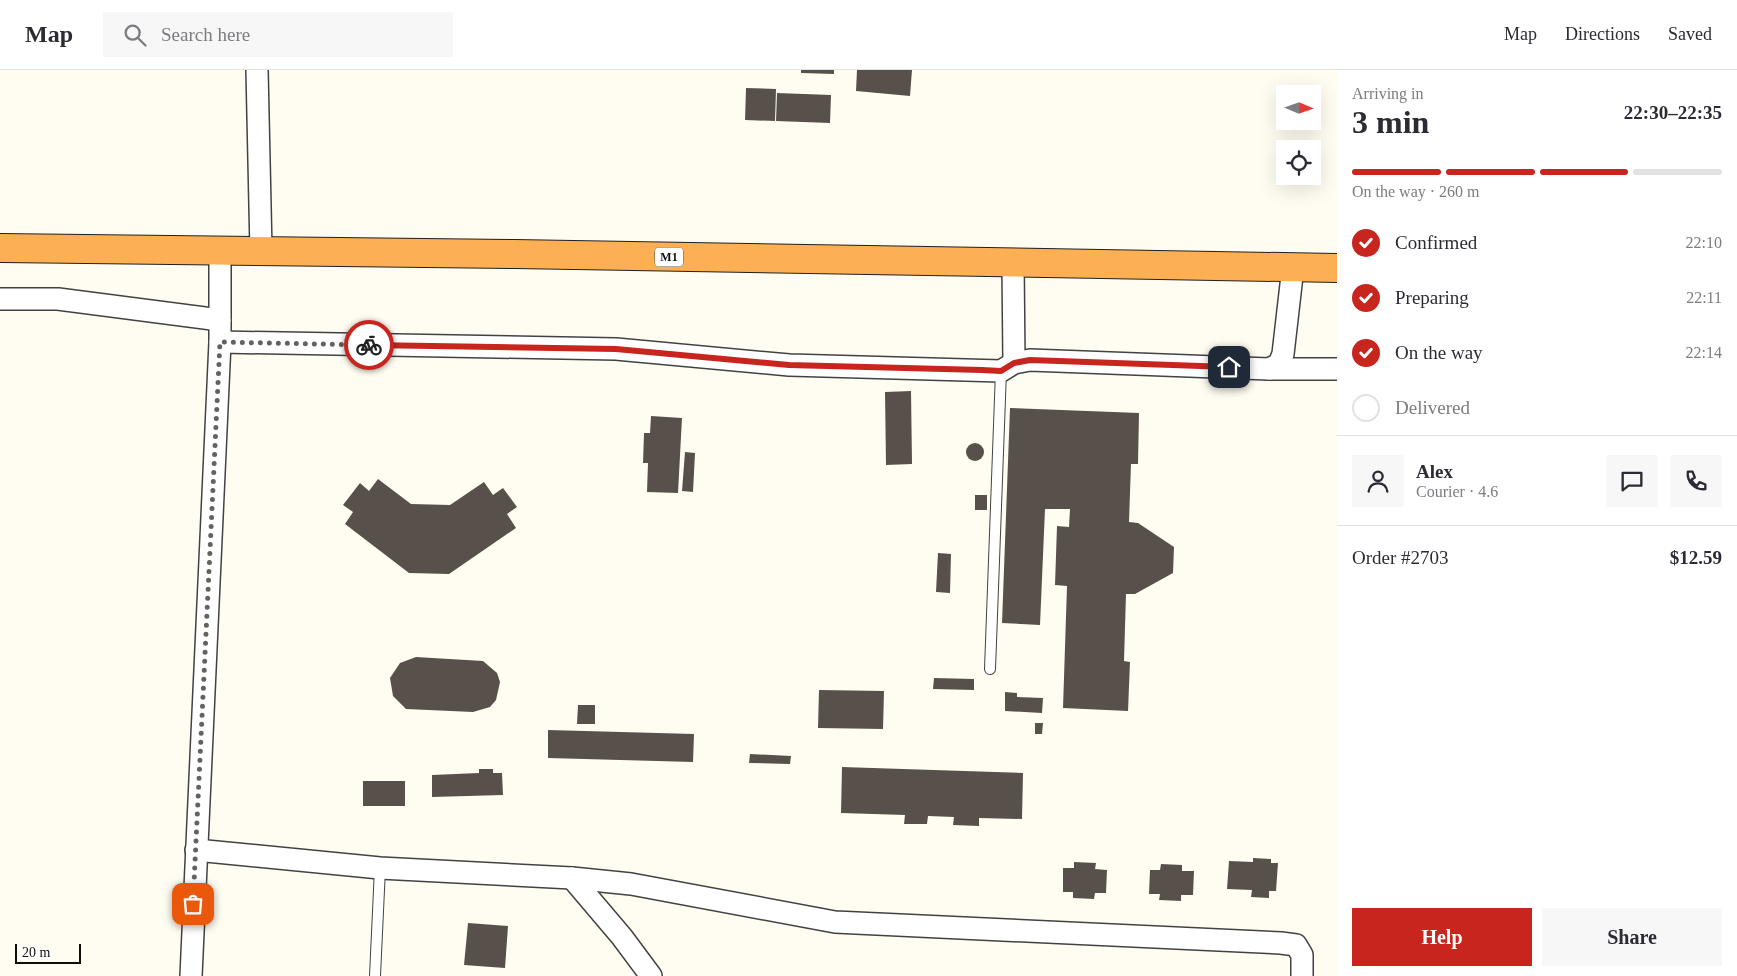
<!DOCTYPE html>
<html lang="en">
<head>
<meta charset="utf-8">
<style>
  body { margin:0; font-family:"Times New Roman",serif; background:#f7f7f7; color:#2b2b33; height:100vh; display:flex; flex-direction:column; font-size:19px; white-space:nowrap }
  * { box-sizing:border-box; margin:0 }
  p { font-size:16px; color:#7c7c81 }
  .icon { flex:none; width:28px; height:28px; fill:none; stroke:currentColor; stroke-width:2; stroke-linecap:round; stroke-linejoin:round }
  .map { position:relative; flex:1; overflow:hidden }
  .sheet { display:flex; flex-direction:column; background:#fff; width:400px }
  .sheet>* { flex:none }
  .needle { width:32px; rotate:92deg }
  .controls { position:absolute; left:1276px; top:15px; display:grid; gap:10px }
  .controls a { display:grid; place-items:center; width:45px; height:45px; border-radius:0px; background:#fff; box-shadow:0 5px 20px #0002; font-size:25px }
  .scale { position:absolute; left:15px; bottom:12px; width:66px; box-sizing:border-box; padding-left:5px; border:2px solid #0f0f0f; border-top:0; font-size:14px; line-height:18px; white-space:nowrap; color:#0f0f0f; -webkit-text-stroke:4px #fff; paint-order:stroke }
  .pin { position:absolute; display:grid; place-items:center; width:42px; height:42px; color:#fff; margin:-21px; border-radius:10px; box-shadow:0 2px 8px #0006 }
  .courier { position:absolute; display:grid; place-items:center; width:50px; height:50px; margin:-25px; border:4px solid #c8251f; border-radius:50%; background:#fff; color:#222; box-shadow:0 1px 6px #0007 }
  .summary em { font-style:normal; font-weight:700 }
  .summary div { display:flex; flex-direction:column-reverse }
  .summary { display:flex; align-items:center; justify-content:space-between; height:85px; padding:0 15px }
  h1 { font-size:32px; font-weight:700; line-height:38px }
  .bar { display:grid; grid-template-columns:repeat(4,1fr); gap:8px 5px; align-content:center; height:60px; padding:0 15px }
  .bar i { height:6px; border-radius:4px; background:#e1e1e2 }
  .bar .current { background:#c8251f }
  .bar p { grid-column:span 4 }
  .line { display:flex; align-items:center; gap:12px; padding:0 15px; border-top:1px solid #e1e1e2 }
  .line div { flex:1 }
  .round { display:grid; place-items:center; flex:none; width:52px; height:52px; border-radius:0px; background:#f7f7f7 }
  ol { padding:0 15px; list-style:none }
  li { display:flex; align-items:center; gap:15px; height:55px }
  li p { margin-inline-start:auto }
  li .icon { padding:5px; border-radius:50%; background:#c8251f; color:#fff; stroke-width:4 }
  li:last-child { color:#7c7c81 }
  li i { width:28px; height:28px; border:2px solid #e1e1e2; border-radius:50% }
  .cta { display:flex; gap:10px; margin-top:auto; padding:10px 15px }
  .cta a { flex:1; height:58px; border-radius:0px; background:#c8251f; color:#fff; font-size:20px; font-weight:700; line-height:58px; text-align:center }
  .cta a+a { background:#f7f7f7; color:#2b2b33 }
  header { display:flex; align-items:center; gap:30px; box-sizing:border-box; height:70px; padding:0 25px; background:#fff; border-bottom:1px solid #e1e1e2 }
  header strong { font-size:24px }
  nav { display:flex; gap:28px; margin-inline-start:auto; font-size:18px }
  .search { width:350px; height:45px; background:#f7f7f7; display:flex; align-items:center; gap:12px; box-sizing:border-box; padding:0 18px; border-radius:0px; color:#7c7c81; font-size:19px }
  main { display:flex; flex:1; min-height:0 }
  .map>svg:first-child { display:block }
  .building { fill:#58514b }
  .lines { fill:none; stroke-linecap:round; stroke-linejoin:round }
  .lane-casing { stroke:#424242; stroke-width:12 }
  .street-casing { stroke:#424242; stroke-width:24 }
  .highway-casing { stroke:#202020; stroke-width:30 }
  .lane { stroke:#fff; stroke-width:10 }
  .street { stroke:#fff; stroke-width:21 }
  .highway { stroke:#fcaf53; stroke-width:28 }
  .done { stroke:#63625e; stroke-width:5; stroke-dasharray:0 9 }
  .route { stroke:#c8251f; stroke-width:6 }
  .labels { text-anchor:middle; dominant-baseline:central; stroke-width:5; stroke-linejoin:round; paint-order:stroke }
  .shield { fill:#fff; stroke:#575757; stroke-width:1 }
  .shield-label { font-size:12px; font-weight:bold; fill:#0f0f0f }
</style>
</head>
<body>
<header>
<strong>Map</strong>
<div class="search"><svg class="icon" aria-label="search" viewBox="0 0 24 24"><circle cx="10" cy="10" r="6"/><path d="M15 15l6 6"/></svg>Search here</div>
<nav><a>Map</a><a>Directions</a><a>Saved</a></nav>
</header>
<main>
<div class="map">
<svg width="1337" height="906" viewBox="0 0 1337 906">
  <rect width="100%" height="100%" fill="#fffdf1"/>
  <!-- building -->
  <g class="building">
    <path d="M801 0H834V4L801 3Z"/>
    <path d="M857 0H912L910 26 856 21Z"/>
    <path d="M746 18 776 19 775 51 745 50Z"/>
    <path d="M777 23 831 25 830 53 776 51Z"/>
    <path d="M911 321 912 394 886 395 885 322Z"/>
    <path d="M1010 338 1139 343 1138 394H1131L1129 452 1138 453 1174 477 1173 503 1135 524H1126L1124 591 1130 592 1128 641 1063 638 1067 516 1055 515 1057 456 1069 457 1070 439H1045L1040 555 1002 553Z"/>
    <path d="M651 346 682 348 678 423 647 422 648 393H643L644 363H650Z"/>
    <circle cx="975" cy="382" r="9"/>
    <path d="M685 382 695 383 693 422 682 421Z"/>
    <path d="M378 409 411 434 450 435 484 412 493 425 503 418 517 437 507 444 516 458 449 504 409 503 345 454 353 442 343 435 360 413 369 421Z"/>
    <rect x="975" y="425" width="12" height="15"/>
    <path d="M938 483 951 484 950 523 936 522Z"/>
    <path d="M416 587 483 591 497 603 500 612 496 630 490 637 473 642 406 639 393 626 390 608 400 593Z"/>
    <path d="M934 608 974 609V620L933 619Z"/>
    <path d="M819 620 884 621 883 659 818 658Z"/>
    <path d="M1005 622 1017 623V627L1043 628 1042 643 1005 641Z"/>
    <path d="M578 635H595V654H577Z"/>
    <path d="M1035 653H1043L1042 664H1035Z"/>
    <path d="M548 660 694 664 693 692 548 688Z"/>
    <path d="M750 684 791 686 790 694 749 693Z"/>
    <path d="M842 697 1023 703 1022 749 979 748V756L953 755 954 747 928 746 927 754H904L905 745 841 743Z"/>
    <path d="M479 699H493V703H502L503 725 432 727V705L479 703Z"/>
    <rect x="363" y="711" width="42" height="25"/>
    <path d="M1253 788 1271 789V793H1278L1276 821H1269V828L1251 827 1252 820 1227 819 1229 791 1253 792Z"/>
    <path d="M1074 792 1096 793 1095 799 1107 800 1106 823H1095L1094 829 1073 828V822H1063V798H1074Z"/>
    <path d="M1161 794 1182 795V801H1194L1193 825H1181V831L1159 830 1160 824H1149L1150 800H1160Z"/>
    <path d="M468 853 508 856 505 898 464 895Z"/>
  </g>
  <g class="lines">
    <!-- lane casing -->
    <g class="lane-casing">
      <g id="lane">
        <path d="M990 599 1001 301"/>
        <path d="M375 906 380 798"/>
      </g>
    </g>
    <!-- street casing -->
    <g class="street-casing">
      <g id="street">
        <path d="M257 0 261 181"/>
        <path d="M1013 193 1014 293"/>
        <path d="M0 229H58L220 250"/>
        <path d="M220 272 616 279 789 295 1001 301 1014 293 1030 290 1269 299 1279 294 1283 284 1293 197"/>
        <path d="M1269 299H1337"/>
        <path d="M196 780 380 798 572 808 631 814 835 852 1281 873 1296 875 1302 885V906"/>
        <path d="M572 808 622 867 651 906"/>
        <path d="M191 906 220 272V181"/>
      </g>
    </g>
    <!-- highway casing -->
    <g class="highway-casing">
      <path id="highway" d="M0 178 515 184 1337 198"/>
    </g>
    <!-- lane -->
    <use href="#lane" class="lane"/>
    <!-- street -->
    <use href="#street" class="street"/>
    <!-- highway -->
    <use href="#highway" class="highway"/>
  </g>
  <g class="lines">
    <!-- done -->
    <path class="done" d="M193 834 220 272 369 275"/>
    <!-- route -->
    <path class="route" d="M369 275 616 279 789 295 982 300 1001 301 1014 293 1030 290 1229 297"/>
  </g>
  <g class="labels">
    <!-- shield labels -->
    <rect class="shield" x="655" y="177.5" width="28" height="19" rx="4"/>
    <g class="shield-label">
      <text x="669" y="187">M1</text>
    </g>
  </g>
</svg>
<div class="controls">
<a><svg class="needle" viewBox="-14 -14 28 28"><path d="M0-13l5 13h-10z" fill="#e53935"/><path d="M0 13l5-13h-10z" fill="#7c7c81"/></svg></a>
<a><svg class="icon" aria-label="locate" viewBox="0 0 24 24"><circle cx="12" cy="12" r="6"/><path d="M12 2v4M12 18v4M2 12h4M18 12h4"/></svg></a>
</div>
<div class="scale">20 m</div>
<div class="pin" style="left:193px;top:834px;background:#ea580c"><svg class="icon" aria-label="bag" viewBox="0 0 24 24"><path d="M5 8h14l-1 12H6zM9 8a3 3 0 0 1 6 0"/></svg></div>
<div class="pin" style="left:1229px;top:297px;background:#1f2937"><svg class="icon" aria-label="home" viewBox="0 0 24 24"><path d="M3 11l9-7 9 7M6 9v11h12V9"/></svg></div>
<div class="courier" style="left:369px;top:275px"><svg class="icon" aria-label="bike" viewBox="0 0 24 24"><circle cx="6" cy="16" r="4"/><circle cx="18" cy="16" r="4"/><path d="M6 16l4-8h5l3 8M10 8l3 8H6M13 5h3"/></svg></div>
</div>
<section class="sheet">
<div class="summary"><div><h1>3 min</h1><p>Arriving in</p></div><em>22:30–22:35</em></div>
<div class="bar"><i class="current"></i><i class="current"></i><i class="current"></i><i></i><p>On the way · 260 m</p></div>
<ol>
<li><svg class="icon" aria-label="check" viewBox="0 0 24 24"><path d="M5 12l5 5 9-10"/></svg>Confirmed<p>22:10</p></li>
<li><svg class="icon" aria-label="check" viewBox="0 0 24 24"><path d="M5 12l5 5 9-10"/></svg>Preparing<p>22:11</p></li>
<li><svg class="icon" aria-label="check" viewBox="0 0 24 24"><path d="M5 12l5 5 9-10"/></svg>On the way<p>22:14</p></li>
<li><i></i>Delivered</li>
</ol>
<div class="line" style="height:90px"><a class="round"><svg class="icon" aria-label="person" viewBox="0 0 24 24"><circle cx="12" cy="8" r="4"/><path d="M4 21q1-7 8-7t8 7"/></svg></a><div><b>Alex</b><p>Courier · 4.6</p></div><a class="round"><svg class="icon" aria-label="chat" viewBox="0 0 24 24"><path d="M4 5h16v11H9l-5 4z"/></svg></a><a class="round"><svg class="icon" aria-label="phone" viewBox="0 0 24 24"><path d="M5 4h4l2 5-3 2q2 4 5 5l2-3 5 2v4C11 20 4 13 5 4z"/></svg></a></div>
<div class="line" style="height:65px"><div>Order #2703</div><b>$12.59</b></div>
<div class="cta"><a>Help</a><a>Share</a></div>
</section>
</main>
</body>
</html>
